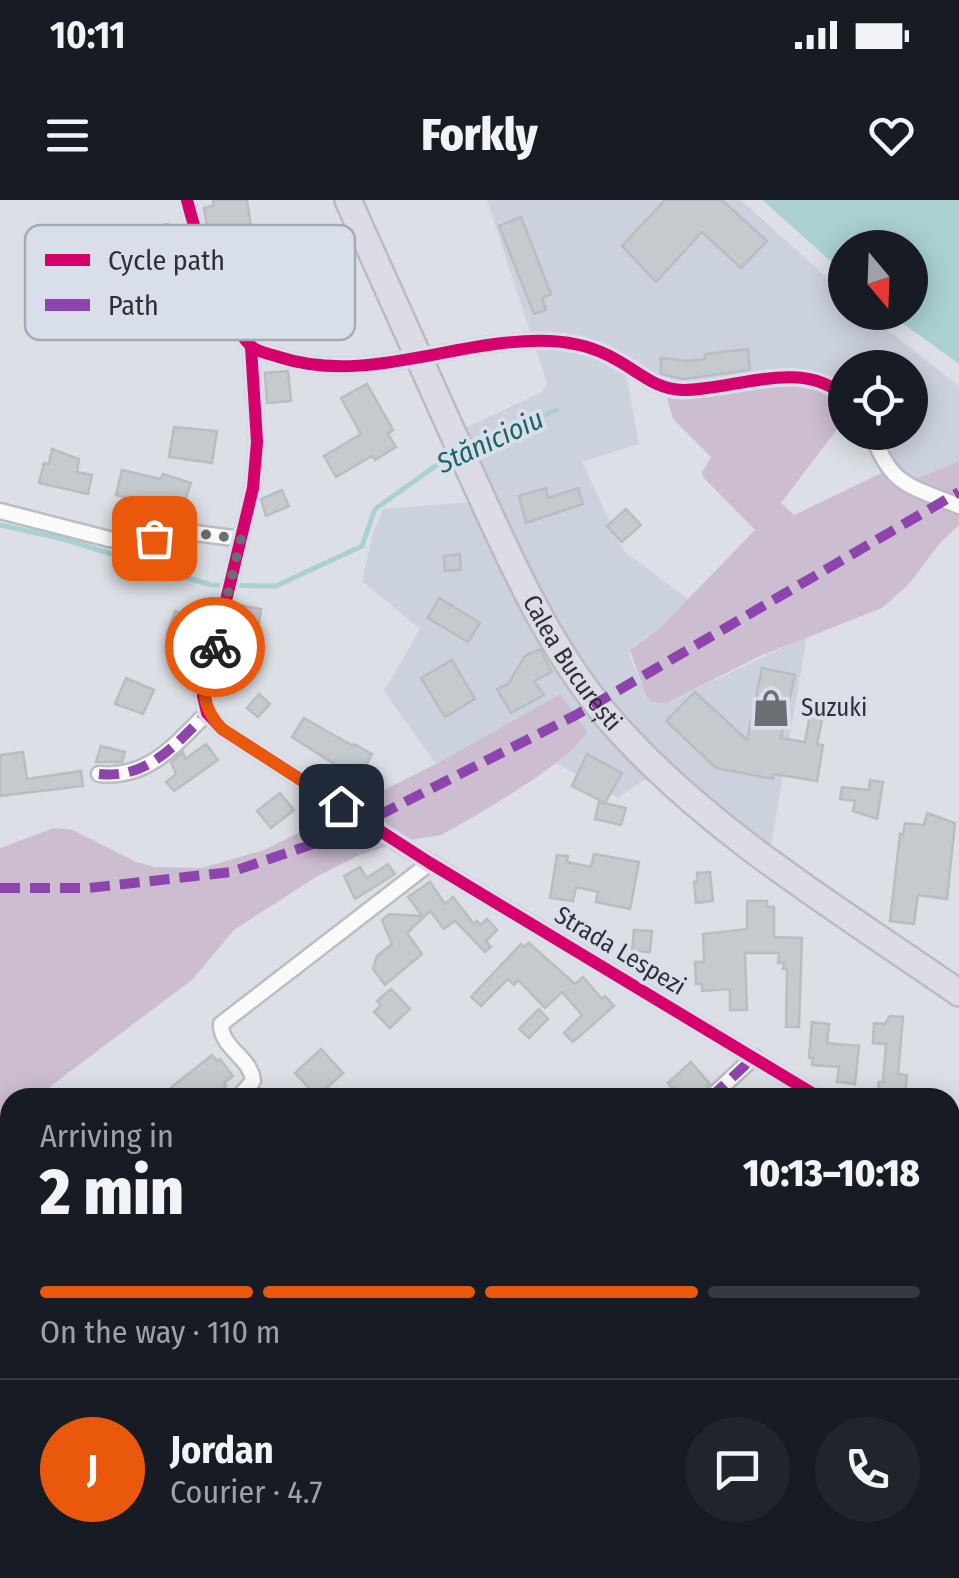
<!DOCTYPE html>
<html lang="en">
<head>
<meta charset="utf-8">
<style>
  body { margin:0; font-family:"Fira Sans Condensed",sans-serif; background:#20242c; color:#f1f3f6; height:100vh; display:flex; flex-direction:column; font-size:38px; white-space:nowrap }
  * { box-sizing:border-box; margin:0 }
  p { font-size:32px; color:#9ea1a6 }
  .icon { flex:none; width:55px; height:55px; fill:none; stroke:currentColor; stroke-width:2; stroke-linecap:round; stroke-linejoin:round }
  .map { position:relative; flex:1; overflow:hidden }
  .panel { position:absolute; left:0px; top:888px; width:960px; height:492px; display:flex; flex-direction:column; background:#171b24; border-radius:30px 30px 0 0; box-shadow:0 5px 25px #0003 }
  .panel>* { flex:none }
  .needle { width:65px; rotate:161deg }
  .controls { position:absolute; left:828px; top:30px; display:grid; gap:20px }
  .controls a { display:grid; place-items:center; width:100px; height:100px; border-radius:50%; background:#171b24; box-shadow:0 5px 25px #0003; font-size:50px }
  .pin { position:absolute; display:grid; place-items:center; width:85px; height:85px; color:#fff; margin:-42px; border-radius:20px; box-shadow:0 5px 15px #0006 }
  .courier { position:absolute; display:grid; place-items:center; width:100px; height:100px; margin:-50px; border:8px solid #ea580c; border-radius:50%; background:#fff; color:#222; box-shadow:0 2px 12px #0007 }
  .headline em { font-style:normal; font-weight:800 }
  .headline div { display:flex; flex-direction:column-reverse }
  .headline { display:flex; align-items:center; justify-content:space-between; height:170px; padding:0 40px }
  h1 { font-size:65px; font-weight:800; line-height:75px }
  .bar { display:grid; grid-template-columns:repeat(4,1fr); gap:15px 10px; align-content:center; height:120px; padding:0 40px }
  .bar i { height:12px; border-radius:8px; background:#363941 }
  .bar .active { background:#ea580c }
  .bar p { grid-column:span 4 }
  .line { display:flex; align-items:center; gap:25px; padding:0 40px; border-top:2px solid #363941 }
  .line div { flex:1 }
  .round { display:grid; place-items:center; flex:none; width:105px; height:105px; border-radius:52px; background:#20242c }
  .status { display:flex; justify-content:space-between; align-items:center; height:70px; padding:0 50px; background:#171b24; direction:ltr }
  .status svg { height:28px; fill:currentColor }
  header { display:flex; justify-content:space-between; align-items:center; height:130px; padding:0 40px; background:#171b24; font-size:45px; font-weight:800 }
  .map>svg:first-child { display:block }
  .built { fill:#cbd2de }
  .forest { fill:#ccbdd1 }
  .water { fill:#aad0d2 }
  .pier { fill:#dce0e6 }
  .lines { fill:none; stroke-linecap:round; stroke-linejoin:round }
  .stream { stroke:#aad0d2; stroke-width:5 }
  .building { fill:#c5cace; stroke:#b9bdc1; stroke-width:2.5 }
  .street-tunnel { stroke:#b9bdc3; stroke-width:14; stroke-dasharray:14 7; stroke-linecap:butt }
  .street-casing { stroke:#babdc1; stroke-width:19 }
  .highway-casing { stroke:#b9bbbf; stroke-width:30 }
  .street { stroke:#fafafb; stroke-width:14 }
  .highway { stroke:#dddce6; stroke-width:25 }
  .quiet { stroke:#8e44ad; stroke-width:10; stroke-dasharray:20 10; stroke-linecap:butt }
  .cycleway-casing { stroke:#d8dfea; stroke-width:19 }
  .cycleway { stroke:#d6006c; stroke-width:12 }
  .done { stroke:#6b6e73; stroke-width:10; stroke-dasharray:0 18 }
  .route { stroke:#ea580c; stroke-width:12 }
  .labels { text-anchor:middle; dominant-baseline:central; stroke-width:8; stroke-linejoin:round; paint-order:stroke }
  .street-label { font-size:25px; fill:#2e3135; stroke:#d8dfea }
  .poi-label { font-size:25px; fill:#2e3135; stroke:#d8dfea; text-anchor:start }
  .water-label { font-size:28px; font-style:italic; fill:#1b6364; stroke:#d8dfea }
  .key { fill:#d8dfea; stroke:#a5abb4; stroke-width:2.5 }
  .key-label { font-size:28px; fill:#2e3135 }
</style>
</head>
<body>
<div class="status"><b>10:11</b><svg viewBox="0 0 49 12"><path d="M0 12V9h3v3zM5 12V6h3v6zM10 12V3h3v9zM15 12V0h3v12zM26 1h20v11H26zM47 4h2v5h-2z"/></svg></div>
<header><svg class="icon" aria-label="menu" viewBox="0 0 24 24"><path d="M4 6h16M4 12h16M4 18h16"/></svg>Forkly<svg class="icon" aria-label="heart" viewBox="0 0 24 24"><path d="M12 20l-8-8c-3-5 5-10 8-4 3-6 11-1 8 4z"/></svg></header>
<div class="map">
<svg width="959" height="1378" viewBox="0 0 959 1378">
  <rect width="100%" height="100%" fill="#dce0e6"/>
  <!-- built -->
  <path class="built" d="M487 0H741L845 94V112L866 113 959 186V261L918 278 894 267 880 233 910 232V168H845V193L663 183 623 158 639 244 582 262 624 351 689 400 659 429 634 446 629 454 646 496 667 503 807 436 771 646 676 570 642 581 618 598 556 563 583 540 560 494 436 564 384 491 420 429 362 381 373 333 383 309 497 300 465 228 542 192 547 183Z"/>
  <!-- forest -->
  <g class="forest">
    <path d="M783 175 826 177 845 193V219L781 303 794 315 894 267 918 278 959 261V325L940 343 909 384 882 408 760 456 667 503 652 502 646 496 630 450 659 429 755 330 703 277 702 272 711 257 673 219 663 183 697 187Z"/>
    <path d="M560 494 587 531C576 558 485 610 456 627L441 635 404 641 359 655 316 677 234 730 192 780 36 897 10 898V916L0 923V648L54 628 73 630 136 662 155 667 202 668 264 650 436 564Z"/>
  </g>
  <!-- water -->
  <path class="water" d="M762 0H959V164L888 113 910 112V48H845V74Z"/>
  <!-- pier -->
  <g class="pier">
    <path d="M757 0H762L845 74V79Z"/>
    <path d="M883 112 888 113 959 164V169L889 120Z"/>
  </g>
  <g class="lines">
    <!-- stream -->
    <g class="stream">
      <path d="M469 246 557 210"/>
      <path d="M0 325 63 339 211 385 276 386 362 346 375 309 455 252"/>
    </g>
  </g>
  <!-- building -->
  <g class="building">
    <path d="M213 0H247L251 27 208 33 204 8 213 6Z"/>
    <path d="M665 0H722L767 41 741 68 702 32 656 82 622 46Z"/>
    <path d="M521 17 551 94 542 98 546 110 534 114 499 26Z"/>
    <path d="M168 24 171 42 151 47 157 75 126 81 122 42 144 37 143 29Z"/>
    <path d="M748 149 750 170 683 179 661 174V158L687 161 705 159V154Z"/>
    <path d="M288 171 291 201 267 203 265 173Z"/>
    <path d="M367 184 393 230 388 234 396 247 375 260 372 256 336 277 324 256 361 234 341 198Z"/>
    <path d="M174 227 217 231 212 263 169 257Z"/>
    <path d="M52 249 79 259 77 272 92 275 88 294 39 283 44 263 49 264Z"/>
    <path d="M122 270 161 279 163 274 191 283 184 303 166 298 163 307 116 295Z"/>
    <path d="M546 288 548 298 578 288 583 304 526 323 519 296Z"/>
    <path d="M282 290 289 306 266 316 261 299Z"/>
    <path d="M626 309 641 325 622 342 607 326Z"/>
    <path d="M460 354 461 370 445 371 444 356Z"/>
    <path d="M439 398 480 423 468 442 428 418Z"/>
    <path d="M238 405 261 409 255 449 232 446Z"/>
    <path d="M175 411 199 420 191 442 167 434Z"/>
    <path d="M540 449 552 472 534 481 544 495 511 513 497 489 508 484 525 456Z"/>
    <path d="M452 460 475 499 445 517 421 478Z"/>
    <path d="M762 468 795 475 781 538 805 542 811 509 824 511 817 544 823 545 817 581 774 574 773 579 716 568 666 521 695 492 747 540Z"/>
    <path d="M126 478 154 490 143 514 115 504Z"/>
    <path d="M259 494 270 504 258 517 247 508Z"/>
    <path d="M304 518 353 546 354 544 372 554 359 580 292 537Z"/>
    <path d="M206 544 218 560 174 591 166 582 176 574 171 562 183 552 185 559Z"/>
    <path d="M101 546 125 552 122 562H96Z"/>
    <path d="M23 552 27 579 81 571 83 586 0 596V555Z"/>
    <path d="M587 554 622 573 605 603 572 586Z"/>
    <path d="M870 580 883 582 877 619 853 611 855 601 840 599 842 587 869 590Z"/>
    <path d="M280 593 294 610 271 628 257 611Z"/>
    <path d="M599 602 626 608 621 625 595 619Z"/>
    <path d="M927 613 955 623 947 699 918 695 914 724 890 721 900 634 903 635 905 623 924 625Z"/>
    <path d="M594 654 639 662 630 709 596 702 598 692 576 687 573 701 550 698 557 655 568 656 567 662 591 667Z"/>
    <path d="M388 664 395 674 355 699 344 676 360 667 367 678Z"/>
    <path d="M710 672 713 701 696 703 694 682 698 681 697 673Z"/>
    <path d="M430 682 445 704 453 697 474 724 477 721 480 725 487 719 497 730 486 741 491 747 485 752 455 721 444 729 430 711 407 733 422 754 385 785 373 769 377 756 392 744 382 720 389 714 422 716 408 697Z"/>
    <path d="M747 701H767V707H774V737L802 738 799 827H786L787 769H783L784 763H778L779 753H745L747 810H730V789L702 791V784H696L695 762H704L703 734 747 729Z"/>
    <path d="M634 730 652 731 650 752 632 751Z"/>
    <path d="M529 743 575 784 583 777 602 799 605 796 614 806 573 842 564 833 582 815 562 792 545 808 518 780 514 785 508 779 481 806 471 797 521 744 524 747Z"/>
    <path d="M391 789 410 809 390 828 374 812 381 805 377 801Z"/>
    <path d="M539 809 548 819 529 838 519 829Z"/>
    <path d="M890 816 903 817 898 874 907 875 905 898H877L879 882H883L886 844 873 843 874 823 885 824Z"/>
    <path d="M812 822 829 824 827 843 859 846 855 884 837 882 839 867 812 865 813 858H809Z"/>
    <path d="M321 849 343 873 317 897 295 873Z"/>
    <path d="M212 855 217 861 220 859 233 876 224 883 226 886 205 898 199 891 192 898H158Z"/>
    <path d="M691 862 710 884 700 898H681L668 883Z"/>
  </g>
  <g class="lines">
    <!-- street-tunnel -->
    <path class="street-tunnel" d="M341 606 396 642"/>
    <!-- street casing -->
    <g class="street-casing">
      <g id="street">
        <path d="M187 0C196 36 224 121 251 146 257 152 270 154 279 157 368 186 459 137 550 141 572 142 596 148 615 159 638 171 656 190 683 190 735 190 802 157 845 197"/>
        <path d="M251 147 257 242 253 288 203 496 207 513 222 529 341 606"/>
        <path d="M871 232C892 287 908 285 959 306"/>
        <path d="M0 311 109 339 138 341 172 330 241 339"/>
        <path d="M99 574C148 579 175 545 207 513"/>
        <path d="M396 642 820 898"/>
        <path d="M238 898 253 881C251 857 221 849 221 824L430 663"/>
        <path d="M710 898 754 857"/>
        <path d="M950 975 959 980"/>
        <path d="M950 1066 959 1059"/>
        <path d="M0 1079 10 1071"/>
        <path d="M950 1185 959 1178"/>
        <path d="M316 1378 326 1370"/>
        <path d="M413 1378 423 1370"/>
        <path d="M594 1378 604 1370"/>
      </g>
    </g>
    <!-- highway casing -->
    <g class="highway-casing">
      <g id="highway">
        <path id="s1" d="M348 0C389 92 430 184 472 276 512 364 553 458 619 530 715 636 843 712 959 793"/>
      </g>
    </g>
    <!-- street -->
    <use href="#street" class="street"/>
    <!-- highway -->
    <use href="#highway" class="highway"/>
    <!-- quiet -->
    <g class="quiet">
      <path d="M99 574C148 579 175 545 207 513"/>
      <path d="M0 688H89L231 672 342 634 576 515 959 292"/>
      <path d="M710 898 754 857"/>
      <path d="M950 1185 959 1178"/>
      <path d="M413 1378 423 1370"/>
    </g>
    <!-- cycleway casing -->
    <g class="cycleway-casing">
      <g id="cycleway">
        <path d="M187 0C196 36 224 121 251 146 257 152 270 154 279 157 368 186 459 137 550 141 572 142 596 148 615 159 638 171 656 190 683 190 735 190 802 157 845 197"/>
        <path d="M251 147 257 242 253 288 203 496 207 513 222 529 430 663 820 898"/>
      </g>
    </g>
    <!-- cycleway -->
    <use href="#cycleway" class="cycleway"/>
  </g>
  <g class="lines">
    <!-- done -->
    <path class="done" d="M154 338 172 330 241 339 215 447"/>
    <!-- route -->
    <path class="route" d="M215 447C206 483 195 499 222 529L341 606"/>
  </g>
  <!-- icons -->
  <defs>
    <g id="shop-bare" transform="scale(3)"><path d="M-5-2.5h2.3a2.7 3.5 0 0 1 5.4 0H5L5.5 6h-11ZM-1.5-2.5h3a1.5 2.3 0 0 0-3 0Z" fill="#6b6e73" stroke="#d8dfea" stroke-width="2.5" paint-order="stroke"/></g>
  </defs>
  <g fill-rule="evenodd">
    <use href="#shop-bare" x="771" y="508"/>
  </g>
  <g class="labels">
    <!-- street labels -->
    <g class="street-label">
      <text stroke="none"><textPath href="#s1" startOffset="515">Calea București</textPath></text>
      <text transform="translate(620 751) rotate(31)">Strada Lespezi</text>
    </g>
    <!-- poi labels -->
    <g class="poi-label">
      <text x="801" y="508">Suzuki</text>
    </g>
    <!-- water labels -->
    <g class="water-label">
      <text transform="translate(490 241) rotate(-25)">Stănicioiu</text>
    </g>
  </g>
  <!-- legend -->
  <rect x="25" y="25" width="330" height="115" rx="15" class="key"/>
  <rect x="45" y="54" width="45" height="12" fill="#d6006c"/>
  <rect x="45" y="99" width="45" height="12" fill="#8e44ad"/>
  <g class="key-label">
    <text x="108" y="70">Cycle path</text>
    <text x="108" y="115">Path</text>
  </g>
</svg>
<div class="controls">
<a><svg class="needle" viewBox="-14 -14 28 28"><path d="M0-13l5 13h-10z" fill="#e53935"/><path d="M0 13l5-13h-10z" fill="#9ea1a6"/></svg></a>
<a><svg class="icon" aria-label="locate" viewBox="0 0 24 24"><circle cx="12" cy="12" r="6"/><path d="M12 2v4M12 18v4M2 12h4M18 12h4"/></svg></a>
</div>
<div class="pin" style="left:154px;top:338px;background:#ea580c"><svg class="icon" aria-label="bag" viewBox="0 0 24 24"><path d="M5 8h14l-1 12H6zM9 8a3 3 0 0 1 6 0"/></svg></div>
<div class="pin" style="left:341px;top:606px;background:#1f2937"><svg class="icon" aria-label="home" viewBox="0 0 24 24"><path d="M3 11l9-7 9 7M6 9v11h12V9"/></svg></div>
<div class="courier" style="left:215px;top:447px"><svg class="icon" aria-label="bike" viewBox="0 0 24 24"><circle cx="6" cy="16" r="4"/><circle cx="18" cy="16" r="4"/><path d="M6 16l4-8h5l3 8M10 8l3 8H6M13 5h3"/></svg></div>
<section class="panel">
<div class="headline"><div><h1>2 min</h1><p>Arriving in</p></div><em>10:13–10:18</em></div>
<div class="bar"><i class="active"></i><i class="active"></i><i class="active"></i><i></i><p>On the way · 110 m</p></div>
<div class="line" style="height:180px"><b class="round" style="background:#ea580c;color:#fff">J</b><div><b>Jordan</b><p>Courier · 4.7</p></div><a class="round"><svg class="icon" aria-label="chat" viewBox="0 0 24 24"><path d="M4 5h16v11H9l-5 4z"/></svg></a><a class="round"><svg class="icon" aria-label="phone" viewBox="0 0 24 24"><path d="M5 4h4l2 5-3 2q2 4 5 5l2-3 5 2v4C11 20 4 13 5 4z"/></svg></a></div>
</section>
</div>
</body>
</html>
